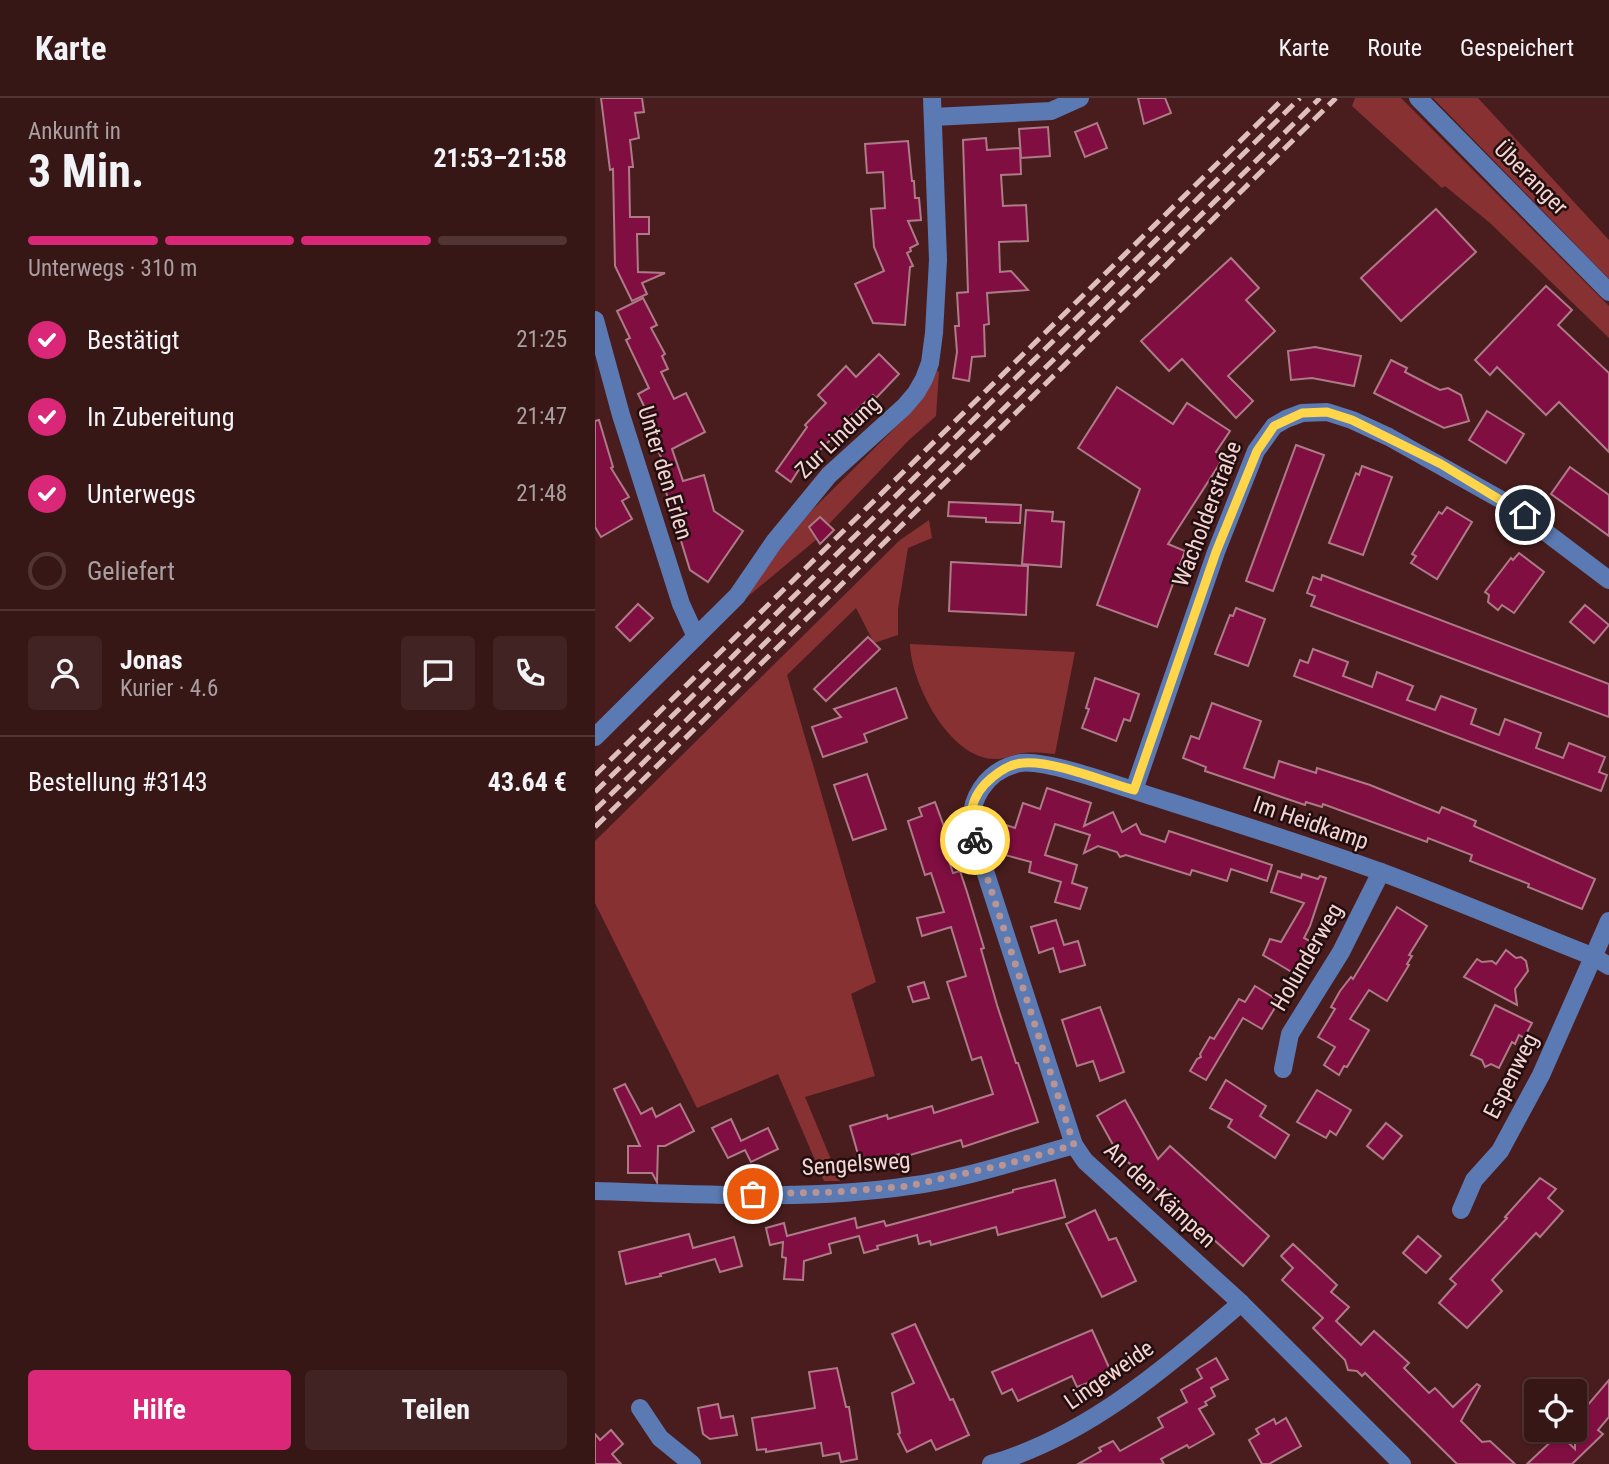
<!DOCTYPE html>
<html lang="de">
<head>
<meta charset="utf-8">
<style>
  body { margin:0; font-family:"Roboto Condensed",sans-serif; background:#422323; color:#f1f3f6; height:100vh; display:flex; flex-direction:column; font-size:26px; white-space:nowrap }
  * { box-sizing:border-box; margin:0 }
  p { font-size:23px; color:#aa9fa1 }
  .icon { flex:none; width:38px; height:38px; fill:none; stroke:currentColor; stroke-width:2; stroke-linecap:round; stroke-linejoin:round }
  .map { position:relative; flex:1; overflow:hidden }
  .sheet { display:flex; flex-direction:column; background:#371616; width:595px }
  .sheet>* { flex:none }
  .controls { position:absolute; left:929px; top:1281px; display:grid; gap:14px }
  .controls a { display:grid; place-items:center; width:63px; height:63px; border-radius:7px; background:#371616; box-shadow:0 2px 5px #0004,0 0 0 2px #513535; font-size:35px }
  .pin { position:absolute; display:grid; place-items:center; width:60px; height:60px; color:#fff; margin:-30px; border:4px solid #fff; border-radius:50%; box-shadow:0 2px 7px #0007 }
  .courier { position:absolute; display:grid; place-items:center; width:70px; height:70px; margin:-35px; border:5px solid #ffd54a; border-radius:50%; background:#fff; color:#222; box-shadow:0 2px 9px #0007 }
  .summary em { font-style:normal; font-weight:700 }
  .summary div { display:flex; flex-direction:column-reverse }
  .summary { display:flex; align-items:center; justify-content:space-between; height:119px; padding:0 28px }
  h1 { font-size:46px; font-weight:700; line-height:52px }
  .bar { display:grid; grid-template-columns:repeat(4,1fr); gap:10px 7px; align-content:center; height:84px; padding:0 28px }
  .bar i { height:9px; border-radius:5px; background:#513535 }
  .bar .on { background:#db2777 }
  .bar p { grid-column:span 4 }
  .line { display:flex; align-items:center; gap:18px; padding:0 28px; border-top:2px solid #513535 }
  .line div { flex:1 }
  .round { display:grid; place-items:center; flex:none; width:74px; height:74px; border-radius:7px; background:#422323 }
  ol { padding:0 28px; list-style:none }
  li { display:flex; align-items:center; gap:21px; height:77px }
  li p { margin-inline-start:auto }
  li .icon { padding:7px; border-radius:50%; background:#db2777; color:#fff; stroke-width:4 }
  li:last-child { color:#aa9fa1 }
  li i { width:38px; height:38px; border:4px solid #513535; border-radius:50% }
  .button { display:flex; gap:14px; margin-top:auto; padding:14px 28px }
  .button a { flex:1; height:80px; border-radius:7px; background:#db2777; color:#fff; font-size:28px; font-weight:700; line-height:80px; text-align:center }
  .button a+a { background:#422323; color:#f1f3f6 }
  header { display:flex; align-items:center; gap:42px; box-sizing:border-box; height:98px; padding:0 35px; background:#371616; border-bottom:2px solid #513535 }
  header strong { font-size:33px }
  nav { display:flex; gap:38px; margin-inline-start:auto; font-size:24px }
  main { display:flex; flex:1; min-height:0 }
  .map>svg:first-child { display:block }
  .green { fill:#873133 }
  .building { fill:#810e41; stroke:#ae7a88; stroke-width:2 }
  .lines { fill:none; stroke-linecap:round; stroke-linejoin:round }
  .minor { stroke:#5b7ab3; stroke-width:18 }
  .rail { stroke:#dfbebe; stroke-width:5; stroke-dasharray:14 7; stroke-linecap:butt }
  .done { stroke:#b89594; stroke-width:7; stroke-dasharray:0 12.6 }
  .route { stroke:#ffd54a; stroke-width:9 }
  .labels { text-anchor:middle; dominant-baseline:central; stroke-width:5; stroke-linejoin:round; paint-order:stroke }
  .street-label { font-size:23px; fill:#f4d5d4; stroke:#220e0e }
</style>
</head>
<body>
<header>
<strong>Karte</strong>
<nav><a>Karte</a><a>Route</a><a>Gespeichert</a></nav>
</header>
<main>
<section class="sheet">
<div class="summary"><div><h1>3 Min.</h1><p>Ankunft in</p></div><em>21:53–21:58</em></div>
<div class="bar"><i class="on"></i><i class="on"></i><i class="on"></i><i></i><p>Unterwegs · 310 m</p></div>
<ol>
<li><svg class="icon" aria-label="check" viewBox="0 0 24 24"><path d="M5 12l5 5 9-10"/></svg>Bestätigt<p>21:25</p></li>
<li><svg class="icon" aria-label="check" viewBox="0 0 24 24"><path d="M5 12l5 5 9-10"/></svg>In Zubereitung<p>21:47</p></li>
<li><svg class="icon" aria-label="check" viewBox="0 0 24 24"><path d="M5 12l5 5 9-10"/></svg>Unterwegs<p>21:48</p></li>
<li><i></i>Geliefert</li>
</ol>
<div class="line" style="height:126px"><a class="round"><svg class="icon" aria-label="person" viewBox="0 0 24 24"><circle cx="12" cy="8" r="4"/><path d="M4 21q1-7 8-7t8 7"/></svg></a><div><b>Jonas</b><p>Kurier · 4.6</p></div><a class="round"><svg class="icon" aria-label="chat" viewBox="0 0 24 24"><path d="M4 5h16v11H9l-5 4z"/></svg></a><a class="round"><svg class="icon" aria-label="phone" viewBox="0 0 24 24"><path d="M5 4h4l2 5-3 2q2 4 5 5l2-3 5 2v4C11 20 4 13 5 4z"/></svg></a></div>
<div class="line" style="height:91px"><div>Bestellung #3143</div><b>43.64 €</b></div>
<div class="button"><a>Hilfe</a><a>Teilen</a></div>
</section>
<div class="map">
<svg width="1014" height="1366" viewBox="0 0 1014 1366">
  <rect width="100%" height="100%" fill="#491d1d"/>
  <!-- green -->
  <g class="green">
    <path d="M760 0H806L1014 208V240L895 125 850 88 847 90 757 8Z"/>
    <path d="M838 0H883L1014 142V181Z"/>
    <path d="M338 269 344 274 341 318 314 342 233 427 222 441 145 505 187 448 217 412 315 315Z"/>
    <path d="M334 422 337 440 313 450 303 511V537L279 545 261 510 192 577 281 884 256 896 280 978 210 999 245 1083H229L183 976 102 1010 0 805V743L305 442Z"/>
    <path d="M315 546 480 554 460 656C450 655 439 654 428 655 419 656 410 661 402 661 355 663 316 585 315 546Z"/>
  </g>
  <!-- building -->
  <g class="building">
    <path d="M6 0H47L49 14 40 15 44 40 35 42 38 69H34L35 119H54V136H42L43 174 70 175 47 185 52 196 37 203 20 168 18 71 15 72Z"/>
    <path d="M543 0H570L576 15 549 26Z"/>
    <path d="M502 25 512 50 490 59 480 34Z"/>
    <path d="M453 29 455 58 426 60 424 31Z"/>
    <path d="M391 40 392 52 425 50 426 76 406 77 408 108 431 107 433 143 404 144 405 174 416 173 433 192 392 195 394 226 389 227 390 258 377 259 374 283 358 280 362 254 360 228H364L362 195 373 194 368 42Z"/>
    <path d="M313 43 317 83H319L320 100H324L326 122 313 123 323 146 315 150 316 153 312 155 318 168 315 169 310 227 278 225 260 186 289 173 279 149 276 111 290 110 288 74 272 75 270 46Z"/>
    <path d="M841 111 881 154 806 223 766 180Z"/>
    <path d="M636 160 664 190 651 202 680 233 633 278 658 303 641 320 587 261 574 273 546 243Z"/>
    <path d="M951 188 977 212 963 227 1014 275V354L964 304 951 317 902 269 895 277 880 262Z"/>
    <path d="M48 200 62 227 56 230 70 256 67 258 73 271 66 274 79 301 91 295 110 334 77 351 88 383 109 377 119 413 148 433 113 484 95 472 63 368 69 365 54 335 61 332 43 296 54 290 31 242 35 240 22 213Z"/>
    <path d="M720 249 766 258 759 288 717 280 696 282 693 253Z"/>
    <path d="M284 256 304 276 281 300 278 297 250 323 252 326 203 373 196 384 181 373 212 329 210 327 231 305 223 297 251 268 261 279Z"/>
    <path d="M796 262 812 270 810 274 837 288 845 292 853 290 866 297 874 323 849 330 779 295Z"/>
    <path d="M522 289 578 326 592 305 635 333 621 354 629 359 573 446 590 453 562 529 502 507 545 391 483 350Z"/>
    <path d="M892 313 929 336 911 365 874 342Z"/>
    <path d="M4 322 18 369 16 370 34 399 27 403 37 421 6 439 0 429V323Z"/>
    <path d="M701 347 729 357 678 493 651 483Z"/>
    <path d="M767 368 797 379 768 457 734 445 761 375 764 377Z"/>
    <path d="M975 369 1014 397V438L956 396Z"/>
    <path d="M354 404 426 407 425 425 391 424V420L353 418Z"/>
    <path d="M852 409 877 424 842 481 816 465 821 458 817 456 844 414 847 416Z"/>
    <path d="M431 412 458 414 457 423 469 424 466 469 427 466Z"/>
    <path d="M225 419 239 432 225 446 214 429Z"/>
    <path d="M924 455 949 474 919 515 907 507 903 512 893 504 894 497 890 494 916 460 918 462Z"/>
    <path d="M356 464 433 468 431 517 354 513Z"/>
    <path d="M727 477 1014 586V619L716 508 720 498 712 495 718 479 726 482Z"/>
    <path d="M43 506 58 520 35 543 21 529Z"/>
    <path d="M990 507 1014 527 999 545 975 524Z"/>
    <path d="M641 510 670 521 653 568 620 556 635 517 638 518Z"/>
    <path d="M273 539 285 551 231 603 219 591Z"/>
    <path d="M718 551 753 564 748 578 777 589 782 574 818 588 812 602 840 612 846 598 881 611 876 626 904 637 910 621 946 635 941 650 968 660 974 645 1010 659 1004 674 1012 677 1006 693 699 578 705 562 713 565Z"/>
    <path d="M500 580 544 596 535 623 529 621 521 643 487 630 494 611 491 610Z"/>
    <path d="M301 590 312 620 269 636 272 644 228 659 217 629 246 619 239 611Z"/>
    <path d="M617 605 666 623 649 670 679 680 684 663 721 675 722 670 775 687 844 715 847 709 881 723 879 728 1000 781 987 811 933 789 934 786 875 763 877 757 833 740 832 744 728 706 727 709 711 704 710 707 610 673 611 669 588 660 596 638 604 641Z"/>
    <path d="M272 676 291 731 258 742 239 687Z"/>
    <path d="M452 690 496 705 489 728 518 714 527 734 541 726 546 736 570 744 574 733 677 767 672 783 636 771 632 783 597 772 595 777 531 757 525 759 522 754 503 748 489 755 495 737 460 726 450 757 482 767 477 785 492 790 485 811 460 804 466 784 434 774 436 764 410 757 406 743 411 727 420 730 428 705 445 711Z"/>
    <path d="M340 704 354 742 348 745 358 775 365 773 372 794 389 850 386 851 402 907 421 965H423L443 1024 368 1049 366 1042 305 1060 304 1056 266 1067 255 1028 292 1017 293 1021 337 1008 339 1015 398 996 386 959 377 962 352 884 371 878 356 829 327 838 322 820 349 814 336 775 330 777 313 723 327 718 324 710Z"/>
    <path d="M683 773 706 780 707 776 723 781 725 778 731 780 715 828 709 840 719 845 700 876 668 857 675 841 686 844 709 805 676 794Z"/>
    <path d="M802 809 832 828 814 857 817 858 812 866 814 867 792 903 774 892 755 921 774 932 752 969 749 968 744 977 729 967 740 949 723 939 740 911 736 909 745 893 756 879 758 881Z"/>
    <path d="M461 822 469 847 483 843 490 867 465 874 458 850 444 855 436 829Z"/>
    <path d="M911 852 921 860 926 859 931 863 933 873 920 891 922 907 869 879 882 861 887 864 897 863 901 866Z"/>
    <path d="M329 884 334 900 318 904 313 889Z"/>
    <path d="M660 888 684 903 667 931 648 920 611 982 595 973 602 961 606 959 605 956 615 939 619 941 644 901 650 904Z"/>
    <path d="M900 907 937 925 929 940 924 937 920 946 917 944 904 970 896 966 890 969 887 962 876 957Z"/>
    <path d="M505 909 529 974 505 983 498 963 482 968 467 922Z"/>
    <path d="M631 982 671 1008 665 1018 694 1037 680 1060 633 1029 637 1022 615 1010Z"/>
    <path d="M30 986 46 1016 57 1010 61 1019 85 1006 99 1033 70 1048H63L62 1084 57 1075H33V1048H45L19 991Z"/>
    <path d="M722 992 756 1012 741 1037 735 1033 731 1040 702 1024Z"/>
    <path d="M530 1002 563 1061 575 1048 674 1138 648 1168 522 1054 502 1018Z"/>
    <path d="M136 1021 146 1043 173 1030 183 1051 156 1064 150 1052 133 1060 117 1030Z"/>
    <path d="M791 1025 807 1038 788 1061 772 1048Z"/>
    <path d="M945 1080 961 1091 953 1100 968 1113 945 1139 941 1135 897 1182 907 1193 872 1230 844 1205 861 1186 855 1181 912 1120 910 1119Z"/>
    <path d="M460 1082 470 1119 403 1137 401 1129 336 1147 335 1143 324 1146 322 1137 282 1148 283 1151 269 1155 264 1138 234 1146 236 1155 209 1163 208 1182 189 1181 191 1160 187 1159 188 1144 175 1147 171 1130 189 1125 192 1138 260 1120 262 1130 289 1123 291 1128 418 1094V1092Z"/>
    <path d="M500 1112 514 1142 521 1140 541 1183 507 1199 471 1126Z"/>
    <path d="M94 1136 98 1150 139 1139 147 1168 125 1174 120 1161 65 1176 66 1178 31 1186 24 1154Z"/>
    <path d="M823 1138 846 1158 831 1175 808 1155Z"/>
    <path d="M698 1146 742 1187 736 1194 754 1209 741 1223 766 1247 779 1233 814 1265 809 1270 834 1295 840 1290 858 1309 882 1286 885 1288 866 1323 887 1344 895 1343 920 1366H862L770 1275 767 1278 762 1273 753 1272 750 1262 718 1230 728 1220 687 1182 698 1170 686 1158Z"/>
    <path d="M320 1226 355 1302 358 1301 374 1337 341 1352 336 1342 312 1354 303 1336 305 1335 297 1295 319 1285 297 1236Z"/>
    <path d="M497 1232 517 1276 482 1289 477 1278 423 1303 417 1291 407 1296 397 1274Z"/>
    <path d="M621 1260 633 1281 616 1290 620 1298 610 1304 612 1307 604 1311 619 1336 594 1350 592 1347 566 1361 569 1366H483L506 1353 504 1350 518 1343 525 1353 568 1329 563 1320 592 1304 586 1292 607 1280 602 1271Z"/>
    <path d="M242 1270 251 1309H254L262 1361 246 1364 244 1355 228 1358 226 1345 171 1354V1351L162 1352 157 1320 220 1310 214 1274Z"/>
    <path d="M1014 1282V1319L1003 1332 1008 1336 977 1366H932L964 1336 980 1351V1316L989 1306 992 1308Z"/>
    <path d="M123 1306 126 1320 138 1318 142 1337 115 1341 108 1336 103 1310Z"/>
    <path d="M691 1320 706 1348 674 1366H667L654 1342 664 1336 661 1331 679 1321 681 1326Z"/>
    <path d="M16 1332 28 1346 17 1356 26 1366H0V1336L5 1342Z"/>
  </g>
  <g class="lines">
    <!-- minor -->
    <g class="minor">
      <path d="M823 0 1014 194"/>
      <path d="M338 19 456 13 485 0"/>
      <path d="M0 222 26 317 86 506 101 539"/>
      <path d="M0 639 142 498 179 444 234 377 309 309 321 295 329 281 335 265 339 235 343 162 337 0"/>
      <path d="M539 692 621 454 661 353 679 328 691 321 707 315 732 314 757 322 794 339 912 405 1014 482"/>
      <path d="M688 971 695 936 746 854 786 774"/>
      <path d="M0 1093C101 1096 213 1103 314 1088 369 1081 425 1062 479 1047"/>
      <path d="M866 1112 879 1082 905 1053 946 977 1014 823"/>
      <path d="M45 1310 65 1340 97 1366"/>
      <path d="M396 1366C494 1337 570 1270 646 1205"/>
      <path d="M807 1366 646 1205 490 1063 479 1047 378 736C371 703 391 672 425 665 452 661 530 690 559 699 635 723 712 747 786 774 858 801 928 831 999 859L1014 868"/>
    </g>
    <!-- rail -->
    <g class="rail">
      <path d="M0 677 689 0"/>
      <path d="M0 694 705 0"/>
      <path d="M0 712 725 0"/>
      <path d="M0 729 741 0"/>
    </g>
  </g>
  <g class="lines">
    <!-- done -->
    <path class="done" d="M158 1096 239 1094 314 1088 408 1067 479 1047 380 742"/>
    <!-- route -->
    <path class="route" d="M380 742C373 721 375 702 390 686 400 676 413 666 428 665 457 662 510 684 539 692L621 454 662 353 679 328 707 315 732 314 757 322 846 366 930 417"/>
  </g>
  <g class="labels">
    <!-- street labels -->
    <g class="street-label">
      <text transform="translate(936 80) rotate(45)">Überanger</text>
      <text transform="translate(243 339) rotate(-44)">Zur Lindung</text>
      <text transform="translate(70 375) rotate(73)">Unter den Erlen</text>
      <text transform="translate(612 416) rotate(-69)">Wacholderstraße</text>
      <text transform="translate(716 725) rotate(19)">Im Heidkamp</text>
      <text transform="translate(712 859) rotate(-60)">Holunderweg</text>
      <text transform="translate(916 978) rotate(-63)">Espenweg</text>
      <text transform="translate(261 1066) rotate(-4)">Sengelsweg</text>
      <text transform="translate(565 1097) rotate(43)">An den Kämpen</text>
      <text transform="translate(514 1277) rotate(-35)">Lingeweide</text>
    </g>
  </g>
</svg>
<div class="controls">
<a><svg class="icon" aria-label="locate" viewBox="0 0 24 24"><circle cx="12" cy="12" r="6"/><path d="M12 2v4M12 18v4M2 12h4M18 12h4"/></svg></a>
</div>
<div class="pin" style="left:158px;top:1096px;background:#ea580c"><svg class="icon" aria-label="bag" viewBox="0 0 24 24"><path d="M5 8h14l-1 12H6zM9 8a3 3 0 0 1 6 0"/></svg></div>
<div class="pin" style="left:930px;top:417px;background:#1f2937"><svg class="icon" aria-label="home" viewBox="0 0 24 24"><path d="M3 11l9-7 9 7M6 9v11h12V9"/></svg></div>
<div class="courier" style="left:380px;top:742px"><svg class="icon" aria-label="bike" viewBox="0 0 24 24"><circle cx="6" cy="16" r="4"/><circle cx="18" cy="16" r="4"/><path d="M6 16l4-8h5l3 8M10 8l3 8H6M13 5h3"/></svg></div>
</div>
</main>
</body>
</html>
